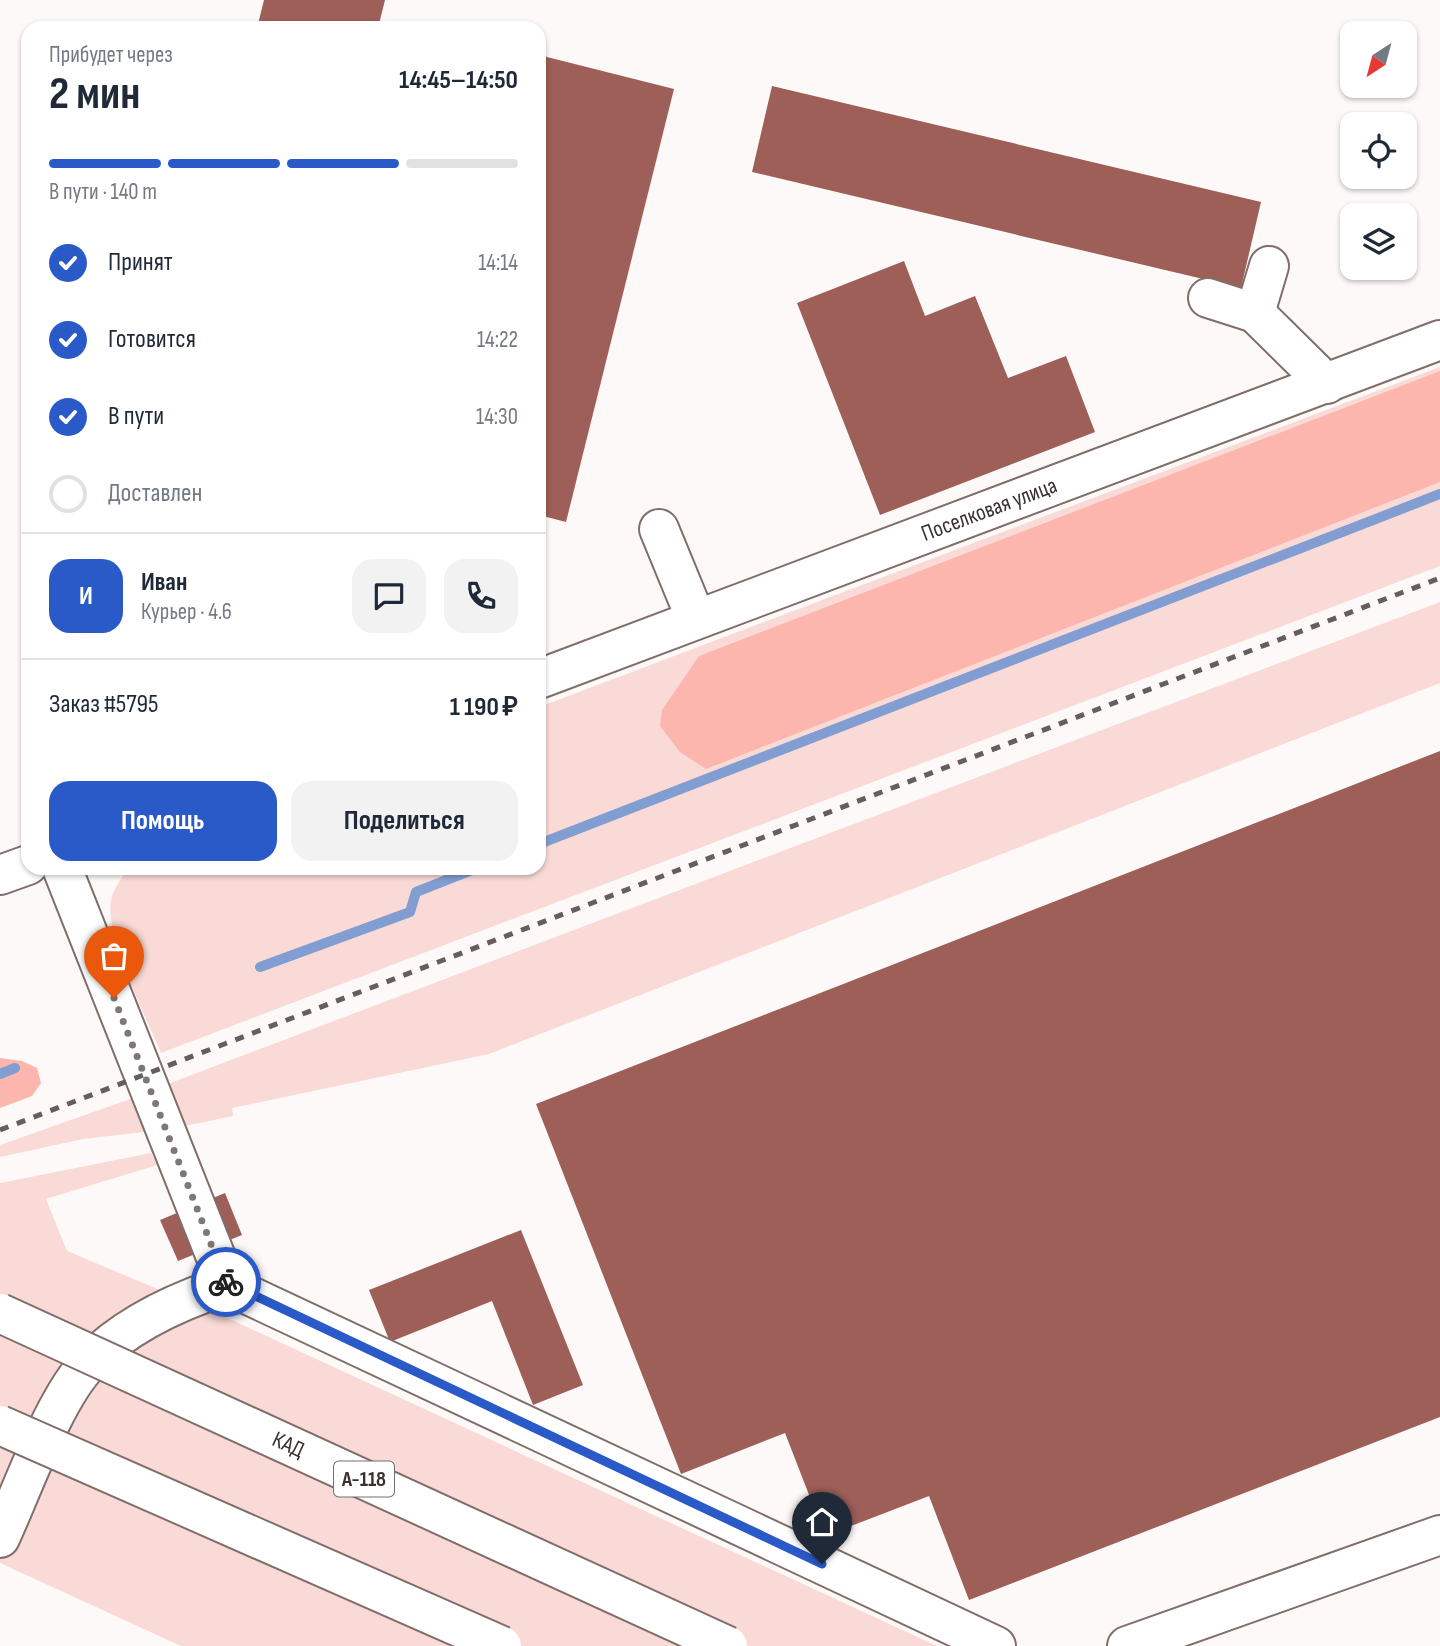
<!DOCTYPE html>
<html lang="ru">
<head>
<meta charset="utf-8">
<style>
  body { margin:0; font-family:"Sofia Sans Condensed",sans-serif; background:#f2f2f3; color:#1f2937; height:100vh; display:flex; flex-direction:column; font-size:26px; white-space:nowrap }
  * { box-sizing:border-box; margin:0 }
  p { font-size:23px; color:#747a83 }
  .icon { flex:none; width:38px; height:38px; fill:none; stroke:currentColor; stroke-width:2; stroke-linecap:round; stroke-linejoin:round }
  .map { position:relative; flex:1; overflow:hidden }
  .panel { position:absolute; left:21px; top:21px; width:525px; height:854px; display:flex; flex-direction:column; background:#fff; border-radius:21px; box-shadow:0 2px 5px #0004 }
  .panel>* { flex:none }
  .needle { width:46px; rotate:216deg }
  .fabs { position:absolute; left:1340px; top:21px; display:grid; gap:14px }
  .fabs a { display:grid; place-items:center; width:77px; height:77px; border-radius:14px; background:#fff; box-shadow:0 2px 5px #0004; font-size:35px }
  .pin { position:absolute; display:grid; place-items:center; width:60px; height:60px; color:#fff; margin:-72px -30px; border-radius:50% 50% 50% 0; rotate:-45deg; box-shadow:0 0 7px #0007 }
  .pin .icon { rotate:45deg }
  .courier { position:absolute; display:grid; place-items:center; width:70px; height:70px; margin:-35px; border:5px solid #295ac8; border-radius:50%; background:#fff; color:#222; box-shadow:0 2px 9px #0007 }
  .headline em { font-style:normal; font-weight:700 }
  .headline div { display:flex; flex-direction:column-reverse }
  .headline { display:flex; align-items:center; justify-content:space-between; height:119px; padding:0 28px }
  h1 { font-size:46px; font-weight:700; line-height:52px }
  .bar { display:grid; grid-template-columns:repeat(4,1fr); gap:10px 7px; align-content:center; height:84px; padding:0 28px }
  .bar i { height:9px; border-radius:5px; background:#e0e1e3 }
  .bar .selected { background:#295ac8 }
  .bar p { grid-column:span 4 }
  .line { display:flex; align-items:center; gap:18px; padding:0 28px; border-top:2px solid #e0e1e3 }
  .line div { flex:1 }
  .round { display:grid; place-items:center; flex:none; width:74px; height:74px; border-radius:21px; background:#f2f2f3 }
  ol { padding:0 28px; list-style:none }
  li { display:flex; align-items:center; gap:21px; height:77px }
  li p { margin-inline-start:auto }
  li .icon { padding:7px; border-radius:50%; background:#295ac8; color:#fff; stroke-width:4 }
  li:last-child { color:#747a83 }
  li i { width:38px; height:38px; border:4px solid #e0e1e3; border-radius:50% }
  .button { display:flex; gap:14px; margin-top:auto; padding:14px 28px }
  .button a { flex:1; height:80px; border-radius:21px; background:#295ac8; color:#fff; font-size:28px; font-weight:700; line-height:80px; text-align:center }
  .button a+a { background:#f2f2f3; color:#1f2937 }
  .map>svg:first-child { display:block }
  .green { fill:#f9dad6 }
  .forest { fill:#fcb6ad }
  .lines { fill:none; stroke-linecap:round; stroke-linejoin:round }
  .stream { stroke:#829dd1; stroke-width:10 }
  .building { fill:#9d5f57 }
  .minor-casing { stroke:#806e6b; stroke-width:42 }
  .minor { stroke:#fff; stroke-width:38 }
  .rail { stroke:#655e5d; stroke-width:5; stroke-dasharray:9 9; stroke-linecap:butt }
  .highway-bridge-casing { stroke:#806e6b; stroke-width:42; stroke-linecap:butt }
  .highway-bridge { stroke:#fff; stroke-width:38 }
  .done { stroke:#7e7776; stroke-width:7; stroke-dasharray:0 12.6 }
  .route { stroke:#295ac8; stroke-width:9 }
  .labels { text-anchor:middle; dominant-baseline:central; stroke-width:7; stroke-linejoin:round; paint-order:stroke }
  .shield { fill:#fff; stroke:#746f6e; stroke-width:2 }
  .shield-label { font-size:21px; font-weight:bold; fill:#393130 }
  .street-label { font-size:23px; fill:#393130; stroke:#fff }
</style>
</head>
<body>
<div class="map">
<svg width="1440" height="1646" viewBox="0 0 1440 1646">
  <rect width="100%" height="100%" fill="#fdf9f8"/>
  <!-- green -->
  <g class="green">
    <path d="M1440 367V566L161 1053C147 1019 104 934 111 900 113 890 123 874 130 868H539V707Z"/>
    <path d="M1440 602V683L489 1054 232 1108 233 1116 180 1127 165 1085Z"/>
    <path d="M136 1097 152 1131 83 1139 0 1157V1145Z"/>
    <path d="M151 1153 157 1165 46 1199 67 1251 234 1321 937 1646H181L0 1563V1183Z"/>
  </g>
  <!-- forest -->
  <g class="forest">
    <path d="M1440 371V482L706 769 680 752 660 726 662 710 699 656Z"/>
    <path d="M0 1058 22 1061 37 1068 41 1083 32 1096 0 1108Z"/>
  </g>
  <g class="lines">
    <!-- stream -->
    <g class="stream">
      <path d="M539 844 1440 494"/>
      <path d="M260 967 410 912 416 892 477 868"/>
      <path d="M0 1074 15 1068"/>
    </g>
  </g>
  <!-- building -->
  <g class="building">
    <path d="M264 0H385L378 28H257Z"/>
    <path d="M539 55 674 89 566 522 539 515Z"/>
    <path d="M772 86 1261 202 1241 288 752 172Z"/>
    <path d="M904 261 925 316 975 296 1008 378 1066 356 1095 432 880 515 797 303Z"/>
    <path d="M1440 751V1417L969 1600 929 1496 825 1536 785 1433 681 1474 536 1104Z"/>
    <path d="M225 1193 242 1235 178 1261 160 1220Z"/>
    <path d="M521 1230 583 1385 533 1405 492 1301 390 1342 369 1290Z"/>
  </g>
  <g class="lines">
    <!-- minor casing -->
    <g class="minor-casing">
      <g id="minor">
        <path d="M1208 298 1255 313 1327 384"/>
        <path d="M1255 313 1269 266"/>
        <path d="M659 529 696 619"/>
        <path id="s1" d="M539 679 1440 340"/>
        <path d="M62 868 227 1285"/>
        <path d="M0 875 28 865"/>
        <path d="M0 1538C22 1491 54 1398 89 1363 125 1325 178 1301 227 1285L996 1646"/>
        <path d="M1127 1646 1440 1535"/>
      </g>
    </g>
    <!-- minor -->
    <use href="#minor" class="minor"/>
    <!-- rail -->
    <path class="rail" d="M0 1130 1440 578"/>
    <!-- highway-bridge casing -->
    <g class="highway-bridge-casing">
      <g id="highway-bridge">
        <path id="s2" d="M0 1313 728 1646"/>
        <path d="M0 1425 502 1646"/>
      </g>
    </g>
    <!-- highway-bridge -->
    <use href="#highway-bridge" class="highway-bridge"/>
  </g>
  <g class="lines">
    <!-- done -->
    <path class="done" d="M114 998 226 1282"/>
    <!-- route -->
    <path class="route" d="M226 1282 822 1564"/>
  </g>
  <g class="labels">
    <!-- shield labels -->
    <rect class="shield" x="334" y="1461.5" width="60" height="35" rx="5"/>
    <g class="shield-label">
      <text x="364" y="1479">А-118</text>
    </g>
    <!-- street labels -->
    <g class="street-label">
      <text stroke="none"><textPath href="#s1" startOffset="481">Поселковая улица</textPath></text>
      <text stroke="none"><textPath href="#s2" startOffset="317">КАД</textPath></text>
    </g>
  </g>
</svg>
<div class="fabs">
<a><svg class="needle" viewBox="-14 -14 28 28"><path d="M0-13l5 13h-10z" fill="#e53935"/><path d="M0 13l5-13h-10z" fill="#747a83"/></svg></a>
<a><svg class="icon" aria-label="locate" viewBox="0 0 24 24"><circle cx="12" cy="12" r="6"/><path d="M12 2v4M12 18v4M2 12h4M18 12h4"/></svg></a>
<a><svg class="icon" aria-label="layers" viewBox="0 0 24 24"><path d="M12 4l9 5-9 5-9-5zM3 14l9 5 9-5"/></svg></a>
</div>
<div class="pin" style="left:114px;top:998px;background:#ea580c"><svg class="icon" aria-label="bag" viewBox="0 0 24 24"><path d="M5 8h14l-1 12H6zM9 8a3 3 0 0 1 6 0"/></svg></div>
<div class="pin" style="left:822px;top:1564px;background:#1f2937"><svg class="icon" aria-label="home" viewBox="0 0 24 24"><path d="M3 11l9-7 9 7M6 9v11h12V9"/></svg></div>
<div class="courier" style="left:226px;top:1282px"><svg class="icon" aria-label="bike" viewBox="0 0 24 24"><circle cx="6" cy="16" r="4"/><circle cx="18" cy="16" r="4"/><path d="M6 16l4-8h5l3 8M10 8l3 8H6M13 5h3"/></svg></div>
<section class="panel">
<div class="headline"><div><h1>2 мин</h1><p>Прибудет через</p></div><em>14:45–14:50</em></div>
<div class="bar"><i class="selected"></i><i class="selected"></i><i class="selected"></i><i></i><p>В пути · 140 m</p></div>
<ol>
<li><svg class="icon" aria-label="check" viewBox="0 0 24 24"><path d="M5 12l5 5 9-10"/></svg>Принят<p>14:14</p></li>
<li><svg class="icon" aria-label="check" viewBox="0 0 24 24"><path d="M5 12l5 5 9-10"/></svg>Готовится<p>14:22</p></li>
<li><svg class="icon" aria-label="check" viewBox="0 0 24 24"><path d="M5 12l5 5 9-10"/></svg>В пути<p>14:30</p></li>
<li><i></i>Доставлен</li>
</ol>
<div class="line" style="height:126px"><b class="round" style="background:#295ac8;color:#fff">И</b><div><b>Иван</b><p>Курьер · 4.6</p></div><a class="round"><svg class="icon" aria-label="chat" viewBox="0 0 24 24"><path d="M4 5h16v11H9l-5 4z"/></svg></a><a class="round"><svg class="icon" aria-label="phone" viewBox="0 0 24 24"><path d="M5 4h4l2 5-3 2q2 4 5 5l2-3 5 2v4C11 20 4 13 5 4z"/></svg></a></div>
<div class="line" style="height:91px"><div>Заказ #5795</div><b>1 190 ₽</b></div>
<div class="button"><a>Помощь</a><a>Поделиться</a></div>
</section>
</div>
</body>
</html>
